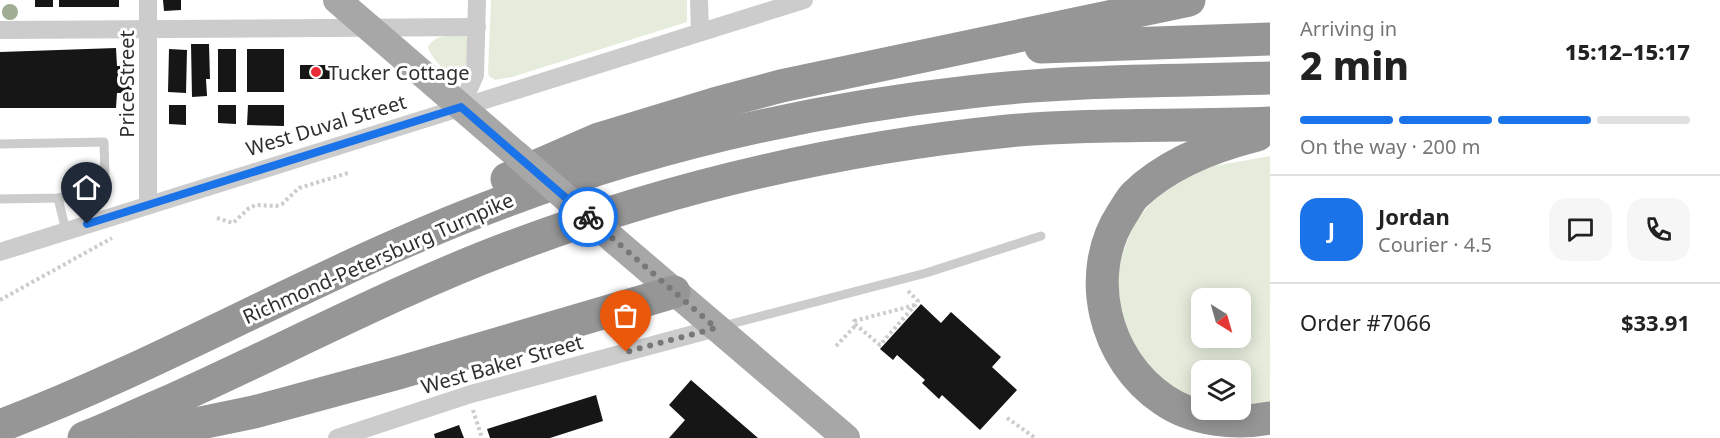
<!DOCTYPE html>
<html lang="en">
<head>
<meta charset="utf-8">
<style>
  body { margin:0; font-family:"Noto Sans",sans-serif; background:#f6f6f6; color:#222; height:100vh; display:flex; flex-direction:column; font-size:22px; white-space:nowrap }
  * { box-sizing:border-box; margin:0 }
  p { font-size:20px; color:#767676 }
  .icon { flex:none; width:33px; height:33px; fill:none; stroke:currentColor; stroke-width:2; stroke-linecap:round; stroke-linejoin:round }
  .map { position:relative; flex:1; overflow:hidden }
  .drawer { display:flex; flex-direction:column; background:#fff; width:450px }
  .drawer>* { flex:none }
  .needle { width:39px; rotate:143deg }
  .controls { position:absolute; left:1191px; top:288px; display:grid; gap:12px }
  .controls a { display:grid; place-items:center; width:60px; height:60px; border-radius:12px; background:#fff; box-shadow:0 3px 15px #0003; font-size:30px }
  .pin { position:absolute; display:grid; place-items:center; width:51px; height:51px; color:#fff; margin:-62px -26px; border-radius:50% 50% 50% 0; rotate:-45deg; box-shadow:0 0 6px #0007 }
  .pin .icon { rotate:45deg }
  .courier { position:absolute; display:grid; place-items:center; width:60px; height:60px; margin:-30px; border:4px solid #1a73e8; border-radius:50%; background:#fff; color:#222; box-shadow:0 2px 8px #0007 }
  .head em { font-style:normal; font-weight:800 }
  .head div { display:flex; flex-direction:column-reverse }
  .head { display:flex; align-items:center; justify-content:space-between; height:102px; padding:0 30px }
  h1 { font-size:39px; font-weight:800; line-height:45px }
  .bar { display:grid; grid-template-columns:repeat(4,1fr); gap:9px 6px; align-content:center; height:72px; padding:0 30px }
  .bar i { height:8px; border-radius:4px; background:#e0e0e0 }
  .bar .current { background:#1a73e8 }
  .bar p { grid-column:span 4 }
  .line { display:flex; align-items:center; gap:15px; padding:0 30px; border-top:2px solid #e0e0e0 }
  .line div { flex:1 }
  .round { display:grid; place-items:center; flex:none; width:63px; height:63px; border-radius:18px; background:#f6f6f6 }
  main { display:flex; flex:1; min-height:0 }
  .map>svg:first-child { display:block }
  .green { fill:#e5ecdc; fill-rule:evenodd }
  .building { fill:#161616 }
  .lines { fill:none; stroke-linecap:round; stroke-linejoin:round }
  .path { stroke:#ccc; stroke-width:4; stroke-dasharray:3 3; stroke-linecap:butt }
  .service { stroke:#ccc; stroke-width:9 }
  .minor { stroke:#ccc; stroke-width:18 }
  .primary { stroke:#a7a7a7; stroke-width:28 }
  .motorway { stroke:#969696; stroke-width:33 }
  .primary-bridge { stroke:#a7a7a7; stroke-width:28 }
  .tree { fill:#a0ae93 }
  .done { stroke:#787878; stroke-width:6; stroke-dasharray:0 10.8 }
  .route { stroke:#1a73e8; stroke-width:8 }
  .poi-dot { fill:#eb2b39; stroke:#fff; stroke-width:2 }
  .labels { text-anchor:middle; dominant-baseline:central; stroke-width:6; stroke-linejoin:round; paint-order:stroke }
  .poi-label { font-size:20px; fill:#2f2f2f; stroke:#fff; text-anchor:start }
  .street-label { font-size:20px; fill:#2f2f2f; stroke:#fff }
</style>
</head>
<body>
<main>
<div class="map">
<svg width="1270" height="438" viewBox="0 0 1270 438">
  <rect width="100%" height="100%" fill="#fff"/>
  <!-- green -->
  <g class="green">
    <path d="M491 0H687V22L512 77 495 80 489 76 488 71Z"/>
    <path d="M466 36 468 40C467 48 469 63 464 69 452 84 431 58 428 47 435 33 452 36 466 36Z"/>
    <path d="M1270 156V406L1240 410V370H1202V404L1166 384 1136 352 1118 310 1119 263 1134 223 1153 201 1171 184 1189 174 1214 166ZM1202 298H1240V338H1202Z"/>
  </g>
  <!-- building -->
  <g class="building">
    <rect x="35" y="0" width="18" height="7"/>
    <rect x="59" y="0" width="60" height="7"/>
    <path d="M163 0H181V10L164 11Z"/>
    <path d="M191 44H209L210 79H206L207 96 192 97Z"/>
    <path d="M116 48 117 66H130L132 93H117L116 108H0V52Z"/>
    <path d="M169 49 187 50 186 93 168 92Z"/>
    <rect x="218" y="49" width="18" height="43"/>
    <rect x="247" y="49" width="37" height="43"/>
    <rect x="300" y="65" width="32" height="14"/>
    <path d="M169 105H186V125L169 124Z"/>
    <path d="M218 105H236V124L218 123Z"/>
    <path d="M248 105H284V126L247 125Z"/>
    <path d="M921 304 941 323 951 312 1001 357 992 367 1017 390 980 430 942 395 939 399 922 383 925 380 897 355 893 360 880 349Z"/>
    <path d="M691 380 758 438H669L685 420 669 405Z"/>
    <path d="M596 395 603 421 550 438H490L487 429Z"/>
    <path d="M459 425 464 438H435L434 434Z"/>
  </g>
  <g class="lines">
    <!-- path -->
    <g class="path">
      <path d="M217 218 233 223 249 208 256 205 276 206 282 204 299 188 348 173"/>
      <path d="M908 291 918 301 915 305 880 345 856 325 854 321 915 305"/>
      <path d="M0 300 112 238"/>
      <path d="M836 346 856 325"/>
      <path d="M473 410 482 438"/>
      <path d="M1007 418 1034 437"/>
    </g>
    <!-- service -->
    <g class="service">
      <path d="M0 144 104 142 105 178 97 191 58 198 0 199"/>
      <path d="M58 198 66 231"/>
      <path d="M723 326 926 273 1041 236"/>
    </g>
    <!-- minor -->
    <g class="minor">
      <path d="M699 0 700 32"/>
      <path d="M0 30 477 27"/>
      <path d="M461 107 475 75 477 0"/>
      <path d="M148 205V0"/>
      <path d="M0 252 804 0"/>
      <path d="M337 438 471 394 716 328"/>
    </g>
    <!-- primary -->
    <g class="primary">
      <path d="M337 0 518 156"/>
      <path d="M614 240 846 438"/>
    </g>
    <!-- motorway -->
    <g class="motorway">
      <path d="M1041 47 1270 39"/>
      <path d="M1257 135C1213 146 1168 163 1135 195 1130 200 1126 208 1122 214 1083 274 1104 360 1164 400 1193 420 1236 425 1270 418"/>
      <path d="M507 179 599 139 714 104 781 86 1189 0"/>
      <path d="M0 426C169 362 326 268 495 205 647 147 808 110 969 92 1069 80 1170 81 1270 78"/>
      <path d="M112 435 148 434 254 412 398 373 674 292"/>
      <path d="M84 438C113 427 141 413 170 401 284 350 394 291 511 247 671 187 838 148 1008 131 1095 123 1183 127 1270 123"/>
    </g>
    <!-- primary-bridge -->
    <path class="primary-bridge" d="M518 156 614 240"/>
  </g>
  <!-- trees -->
  <circle class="tree" cx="10" cy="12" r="8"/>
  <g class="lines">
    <!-- done -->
    <path class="done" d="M588 217 716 328 626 352"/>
    <!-- route -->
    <path class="route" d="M87 224 461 107 588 217"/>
  </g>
  <!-- markers -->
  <circle class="poi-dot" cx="316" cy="72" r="6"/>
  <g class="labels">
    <!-- poi labels -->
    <g class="poi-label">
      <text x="328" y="72">Tucker Cottage</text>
    </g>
    <!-- street labels -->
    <g class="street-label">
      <text transform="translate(126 84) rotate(-90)">Price Street</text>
      <text transform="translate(326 125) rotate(-17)">West Duval Street</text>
      <text transform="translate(378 258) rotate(-24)">Richmond-Petersburg Turnpike</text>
      <text transform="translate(502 364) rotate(-16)">West Baker Street</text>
    </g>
  </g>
</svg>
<div class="controls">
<a><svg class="needle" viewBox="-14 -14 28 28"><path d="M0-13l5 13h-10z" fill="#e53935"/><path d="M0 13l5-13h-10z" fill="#767676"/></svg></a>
<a><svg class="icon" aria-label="layers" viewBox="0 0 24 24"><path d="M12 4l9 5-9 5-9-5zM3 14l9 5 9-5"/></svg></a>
</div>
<div class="pin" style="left:626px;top:352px;background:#ea580c"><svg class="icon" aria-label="bag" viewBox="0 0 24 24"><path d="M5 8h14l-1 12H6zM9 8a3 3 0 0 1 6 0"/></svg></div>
<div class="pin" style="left:87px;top:224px;background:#1f2937"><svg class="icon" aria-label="home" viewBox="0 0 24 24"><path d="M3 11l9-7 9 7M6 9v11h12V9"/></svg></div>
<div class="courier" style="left:588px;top:217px"><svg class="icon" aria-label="bike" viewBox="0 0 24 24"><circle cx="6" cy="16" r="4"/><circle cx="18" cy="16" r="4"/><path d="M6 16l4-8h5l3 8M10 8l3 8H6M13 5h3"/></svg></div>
</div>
<section class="drawer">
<div class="head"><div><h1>2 min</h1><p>Arriving in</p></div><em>15:12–15:17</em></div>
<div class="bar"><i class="current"></i><i class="current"></i><i class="current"></i><i></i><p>On the way · 200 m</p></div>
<div class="line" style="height:108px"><b class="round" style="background:#1a73e8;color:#fff">J</b><div><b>Jordan</b><p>Courier · 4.5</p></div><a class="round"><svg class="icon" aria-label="chat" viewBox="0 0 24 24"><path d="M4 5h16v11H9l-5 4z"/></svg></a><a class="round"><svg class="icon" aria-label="phone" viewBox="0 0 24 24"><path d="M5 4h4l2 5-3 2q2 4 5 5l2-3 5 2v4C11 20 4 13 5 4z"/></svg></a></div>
<div class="line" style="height:78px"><div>Order #7066</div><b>$33.91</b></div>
</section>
</main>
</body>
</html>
